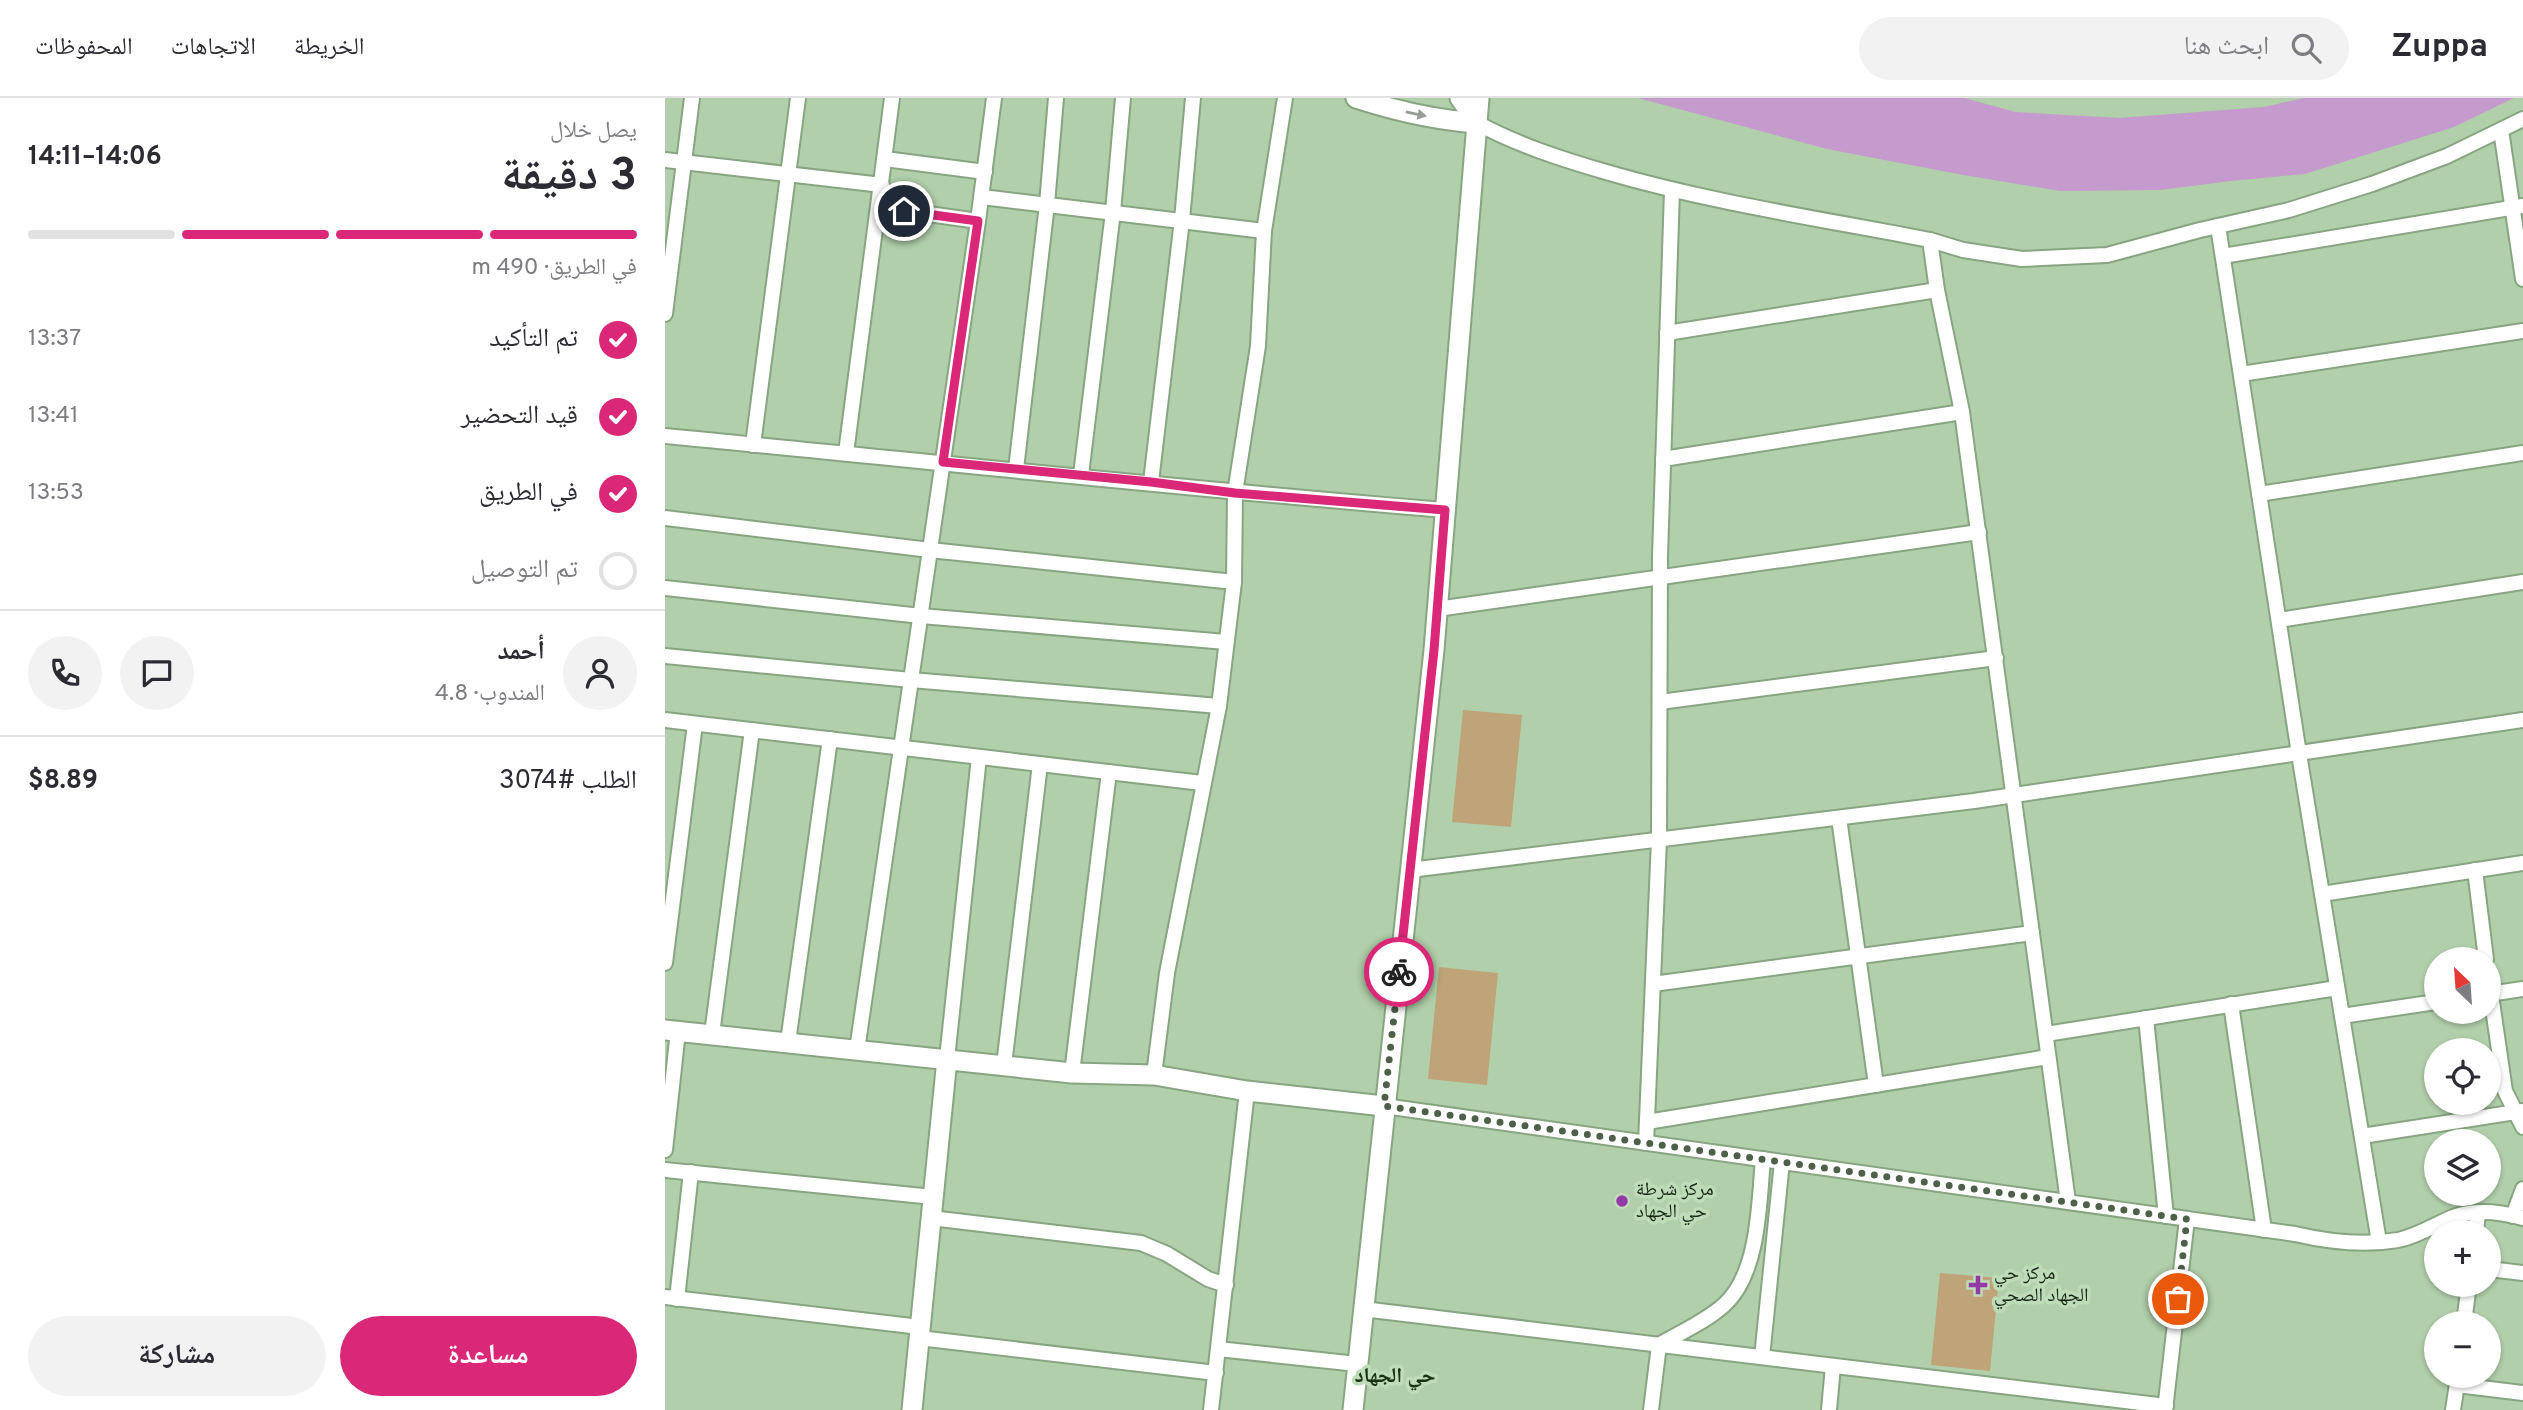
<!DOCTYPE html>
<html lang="ar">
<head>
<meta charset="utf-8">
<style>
  body { margin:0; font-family:Overpass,"Noto Naskh Arabic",sans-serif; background:#f2f2f3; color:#2b2b33; direction:rtl; height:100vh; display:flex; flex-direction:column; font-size:26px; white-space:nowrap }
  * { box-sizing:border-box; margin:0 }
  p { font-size:23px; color:#7c7c81 }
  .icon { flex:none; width:38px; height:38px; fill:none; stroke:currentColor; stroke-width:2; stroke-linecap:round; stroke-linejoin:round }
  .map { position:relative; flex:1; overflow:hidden; direction:ltr }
  .details { display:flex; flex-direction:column; background:#fff; width:665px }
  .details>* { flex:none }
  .needle { width:46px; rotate:335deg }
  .controls { position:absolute; left:1759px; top:849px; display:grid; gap:14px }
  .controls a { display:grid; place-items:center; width:77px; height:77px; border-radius:50%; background:#fff; box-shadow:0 2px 5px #0004; font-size:35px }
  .pin { position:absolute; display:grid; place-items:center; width:60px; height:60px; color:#fff; margin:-30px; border:4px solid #fff; border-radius:50%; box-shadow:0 2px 7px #0007 }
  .courier { position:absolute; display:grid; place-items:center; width:70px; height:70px; margin:-35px; border:5px solid #db2777; border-radius:50%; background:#fff; color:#222; box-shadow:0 2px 9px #0007 }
  .summary em { font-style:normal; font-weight:700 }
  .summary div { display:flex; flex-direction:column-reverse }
  .summary { display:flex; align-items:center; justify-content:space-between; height:119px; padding:0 28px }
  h1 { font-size:46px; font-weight:700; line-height:52px }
  .bar { display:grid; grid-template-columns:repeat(4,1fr); gap:10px 7px; align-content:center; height:84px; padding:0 28px }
  .bar i { height:9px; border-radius:5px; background:#e1e1e2 }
  .bar .on { background:#db2777 }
  .bar p { grid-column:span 4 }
  .line { display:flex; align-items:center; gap:18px; padding:0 28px; border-top:2px solid #e1e1e2 }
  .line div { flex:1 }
  .round { display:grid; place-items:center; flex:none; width:74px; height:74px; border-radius:37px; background:#f2f2f3 }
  ol { padding:0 28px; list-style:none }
  li { display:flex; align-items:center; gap:21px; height:77px }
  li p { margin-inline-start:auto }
  li .icon { padding:7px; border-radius:50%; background:#db2777; color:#fff; stroke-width:4 }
  li:last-child { color:#7c7c81 }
  li i { width:38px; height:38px; border:4px solid #e1e1e2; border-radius:50% }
  .action { display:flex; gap:14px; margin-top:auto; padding:14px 28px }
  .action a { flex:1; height:80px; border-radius:42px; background:#db2777; color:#fff; font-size:28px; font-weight:700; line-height:80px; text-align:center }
  .action a+a { background:#f2f2f3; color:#2b2b33 }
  header { display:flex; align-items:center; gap:42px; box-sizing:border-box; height:98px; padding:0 35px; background:#fff; border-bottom:2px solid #e1e1e2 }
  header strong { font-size:33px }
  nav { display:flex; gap:38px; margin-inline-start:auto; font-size:24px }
  .search { width:490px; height:63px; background:#f2f2f3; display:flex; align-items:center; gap:18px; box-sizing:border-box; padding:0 24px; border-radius:38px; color:#7c7c81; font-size:26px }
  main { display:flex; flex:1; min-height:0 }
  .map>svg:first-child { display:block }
  .green { fill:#bea478 }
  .water { fill:#c49bcc }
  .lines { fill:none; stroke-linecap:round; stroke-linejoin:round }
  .street-casing { stroke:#87a581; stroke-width:18 }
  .secondary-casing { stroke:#87a581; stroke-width:23 }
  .street { stroke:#fff; stroke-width:14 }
  .secondary { stroke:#fff; stroke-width:19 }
  .oneway { fill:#979c96 }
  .done { stroke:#4e604a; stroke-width:7; stroke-dasharray:0 12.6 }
  .route { stroke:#db2777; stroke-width:9 }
  .poi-dot { fill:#943aa6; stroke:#bddcb7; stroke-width:2.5 }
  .labels { text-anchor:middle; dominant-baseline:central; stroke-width:7; stroke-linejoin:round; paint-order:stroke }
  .poi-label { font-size:19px; fill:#182416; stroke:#bddcb7; text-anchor:start }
  .neighbourhood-label { font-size:21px; font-weight:bold; fill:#193214; stroke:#bddcb7 }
</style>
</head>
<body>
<header>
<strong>Zuppa</strong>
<div class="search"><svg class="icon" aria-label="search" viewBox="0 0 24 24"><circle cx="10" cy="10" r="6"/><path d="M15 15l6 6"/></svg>ابحث هنا</div>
<nav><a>الخريطة</a><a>الاتجاهات</a><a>المحفوظات</a></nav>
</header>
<main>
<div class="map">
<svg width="1858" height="1312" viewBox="0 0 1858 1312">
  <rect width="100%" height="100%" fill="#b1cfaa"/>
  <!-- green -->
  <g class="green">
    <path d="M798 612 857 617 846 729 787 724Z"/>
    <path d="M774 869 833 875 822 987 763 981Z"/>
    <path d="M1275 1175 1334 1180 1325 1273 1266 1267Z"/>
  </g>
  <!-- water -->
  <path class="water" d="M973 0H1299L1351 14 1454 20 1599 9 1639 0H1849L1789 29 1640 76 1566 83 1495 92 1395 93 1293 76 1162 51Z"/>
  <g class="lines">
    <!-- street casing -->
    <g class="street-casing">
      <g id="street">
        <path d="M812 25C853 47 896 61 941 74 1047 105 1157 121 1265 142L1298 152 1357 161 1442 157 1535 132 1624 112 1707 86 1782 58 1858 21"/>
        <path d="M1836 32 1858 181"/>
        <path d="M220 61 320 74"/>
        <path d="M0 62 217 87"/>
        <path d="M317 99 599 133"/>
        <path d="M214 109 313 123"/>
        <path d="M1553 128 1634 656 1714 1144"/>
        <path d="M1265 142 1272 192 1297 314 1403 1104"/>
        <path d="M1558 158 1858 108"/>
        <path d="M0 216 27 0"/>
        <path d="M1002 235 1272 192"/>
        <path d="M1576 276 1858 233"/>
        <path d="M0 338C260 363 520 391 780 412"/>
        <path d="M88 347 133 0"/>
        <path d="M181 355 227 0"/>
        <path d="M998 361 1297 314"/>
        <path d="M351 371 382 106 391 0"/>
        <path d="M416 377 448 114 458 0"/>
        <path d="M486 384 517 122 528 0"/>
        <path d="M1594 396 1858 355"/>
        <path d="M0 420 265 452 569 484"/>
        <path d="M0 490 256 518 561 544"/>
        <path d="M772 511 1314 434"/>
        <path d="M1614 522 1858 484"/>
        <path d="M0 558 246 582 554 608"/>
        <path d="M995 604 1331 560"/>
        <path d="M0 622 537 685"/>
        <path d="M1174 720 1211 987"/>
        <path d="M745 772 1309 703 1858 622"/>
        <path d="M1810 772 1821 861"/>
        <path d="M1657 796 1858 765"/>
        <path d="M0 865 30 626"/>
        <path d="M1824 883 1840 993 1858 1029"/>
        <path d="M988 886 1367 835"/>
        <path d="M1824 896 1858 891"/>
        <path d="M1566 906 1599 1132"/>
        <path d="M1677 918 1771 904"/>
        <path d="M1481 920 1501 1118"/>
        <path d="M47 936 87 632"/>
        <path d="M1381 936 1672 890"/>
        <path d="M123 944 165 641"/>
        <path d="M192 952 313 123 329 0"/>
        <path d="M282 961 314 659"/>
        <path d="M339 967 375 666"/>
        <path d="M407 975 444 674"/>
        <path d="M489 977 502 875 554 608 569 484 570 395 593 248 599 133 620 0"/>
        <path d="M719 1008 1630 1136C1664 1144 1698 1148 1733 1142 1753 1138 1769 1127 1788 1119 1810 1111 1836 1114 1858 1120"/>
        <path d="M982 1024 1383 959"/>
        <path d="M1697 1038 1858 1013"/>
        <path d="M981 1045 994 742 995 458 1007 93"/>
        <path d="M0 1052 13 933"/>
        <path d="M0 1072 268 1099"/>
        <path d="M1848 1118 1858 1091"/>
        <path d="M266 1120 476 1145 502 1156 543 1181 561 1187"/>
        <path d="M1811 1134 1813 1115"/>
        <path d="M1824 1171 1858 1175"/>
        <path d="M0 1199 255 1229"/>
        <path d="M12 1201 26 1074"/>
        <path d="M698 1211 1501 1308"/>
        <path d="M1799 1225 1804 1186"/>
        <path d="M254 1240 551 1275"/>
        <path d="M553 1251 692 1266"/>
        <path d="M1097 1259 1117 1064"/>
        <path d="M1792 1287 1858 1295"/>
        <path d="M546 1312 582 993"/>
        <path d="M986 1312 994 1247C1016 1234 1040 1224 1059 1207 1094 1176 1094 1105 1098 1061"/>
        <path d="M1164 1312 1168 1268"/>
        <path d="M1500 1312 1522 1121"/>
        <path d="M1788 1312 1793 1279"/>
      </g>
    </g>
    <!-- secondary casing -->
    <g class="secondary-casing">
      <g id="secondary">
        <path d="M691 0C731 13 770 22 812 25"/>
        <path d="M795 0 812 25"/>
        <path d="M0 932 407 975 489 977 582 993 719 1008"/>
        <path d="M247 1312 282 961"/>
        <path d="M688 1312 769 552 814 0"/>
      </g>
    </g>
    <!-- street -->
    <use href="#street" class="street"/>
    <!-- secondary -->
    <use href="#secondary" class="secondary"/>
  </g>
  <!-- one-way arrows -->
  <defs><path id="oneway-solid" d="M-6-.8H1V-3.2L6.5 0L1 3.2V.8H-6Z" transform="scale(1.75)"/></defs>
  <use class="oneway" href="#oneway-solid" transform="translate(751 16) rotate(12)"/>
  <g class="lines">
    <!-- done -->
    <path class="done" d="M734 874 719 1008 1522 1121 1513 1201"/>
    <!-- route -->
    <path class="route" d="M239 113 313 123 278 364 486 384 570 395 780 412 769 552 734 874"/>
  </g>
  <!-- markers -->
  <g class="poi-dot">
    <circle cx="957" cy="1103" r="7"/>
    <path d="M1309.5 1176.5h7v7h7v7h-7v7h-7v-7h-7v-7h7z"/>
  </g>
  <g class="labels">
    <!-- poi labels -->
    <g class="poi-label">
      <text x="971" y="1092">مركز شرطة<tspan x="971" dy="22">حي الجهاد</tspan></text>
      <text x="1329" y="1176">مركز حي<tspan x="1329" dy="22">الجهاد الصحي</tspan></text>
    </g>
    <!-- neighbourhood labels -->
    <g class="neighbourhood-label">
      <text x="730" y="1278">حي الجهاد</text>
    </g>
  </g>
</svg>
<div class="controls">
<a><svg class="needle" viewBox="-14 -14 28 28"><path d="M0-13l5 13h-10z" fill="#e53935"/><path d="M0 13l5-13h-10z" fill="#7c7c81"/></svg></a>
<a><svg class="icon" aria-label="locate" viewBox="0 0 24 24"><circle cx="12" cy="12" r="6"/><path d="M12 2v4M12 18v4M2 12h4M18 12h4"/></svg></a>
<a><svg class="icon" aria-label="layers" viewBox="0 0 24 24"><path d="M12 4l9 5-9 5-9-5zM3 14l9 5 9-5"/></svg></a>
<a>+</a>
<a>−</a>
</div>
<div class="pin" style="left:1513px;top:1201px;background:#ea580c"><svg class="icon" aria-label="bag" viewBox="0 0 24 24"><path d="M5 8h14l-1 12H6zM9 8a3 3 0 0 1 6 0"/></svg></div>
<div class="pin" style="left:239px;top:113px;background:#1f2937"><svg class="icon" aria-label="home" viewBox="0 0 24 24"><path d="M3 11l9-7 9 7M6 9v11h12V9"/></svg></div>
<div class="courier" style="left:734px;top:874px"><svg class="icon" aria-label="bike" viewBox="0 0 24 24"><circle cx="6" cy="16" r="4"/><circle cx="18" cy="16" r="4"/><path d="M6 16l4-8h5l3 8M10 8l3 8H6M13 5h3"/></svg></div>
</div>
<section class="details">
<div class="summary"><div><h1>3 دقيقة</h1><p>يصل خلال</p></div><em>14:06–14:11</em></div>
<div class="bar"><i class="on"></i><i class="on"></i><i class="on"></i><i></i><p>في الطريق · 490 m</p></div>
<ol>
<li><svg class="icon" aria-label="check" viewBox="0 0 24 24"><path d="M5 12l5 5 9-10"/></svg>تم التأكيد<p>13:37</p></li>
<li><svg class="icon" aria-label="check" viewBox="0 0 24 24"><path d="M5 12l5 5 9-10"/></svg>قيد التحضير<p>13:41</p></li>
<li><svg class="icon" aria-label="check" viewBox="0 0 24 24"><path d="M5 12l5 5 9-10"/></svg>في الطريق<p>13:53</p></li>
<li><i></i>تم التوصيل</li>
</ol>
<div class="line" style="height:126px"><a class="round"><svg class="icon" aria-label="person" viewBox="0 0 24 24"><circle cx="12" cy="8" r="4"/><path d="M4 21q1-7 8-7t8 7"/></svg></a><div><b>أحمد</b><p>المندوب · 4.8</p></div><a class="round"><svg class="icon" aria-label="chat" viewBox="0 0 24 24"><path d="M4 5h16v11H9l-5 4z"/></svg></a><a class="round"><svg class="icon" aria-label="phone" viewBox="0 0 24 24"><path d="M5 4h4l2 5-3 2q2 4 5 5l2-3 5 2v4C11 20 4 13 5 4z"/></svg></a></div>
<div class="line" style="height:91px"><div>الطلب #3074</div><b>$8.89</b></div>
<div class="action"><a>مساعدة</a><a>مشاركة</a></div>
</section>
</main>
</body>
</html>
